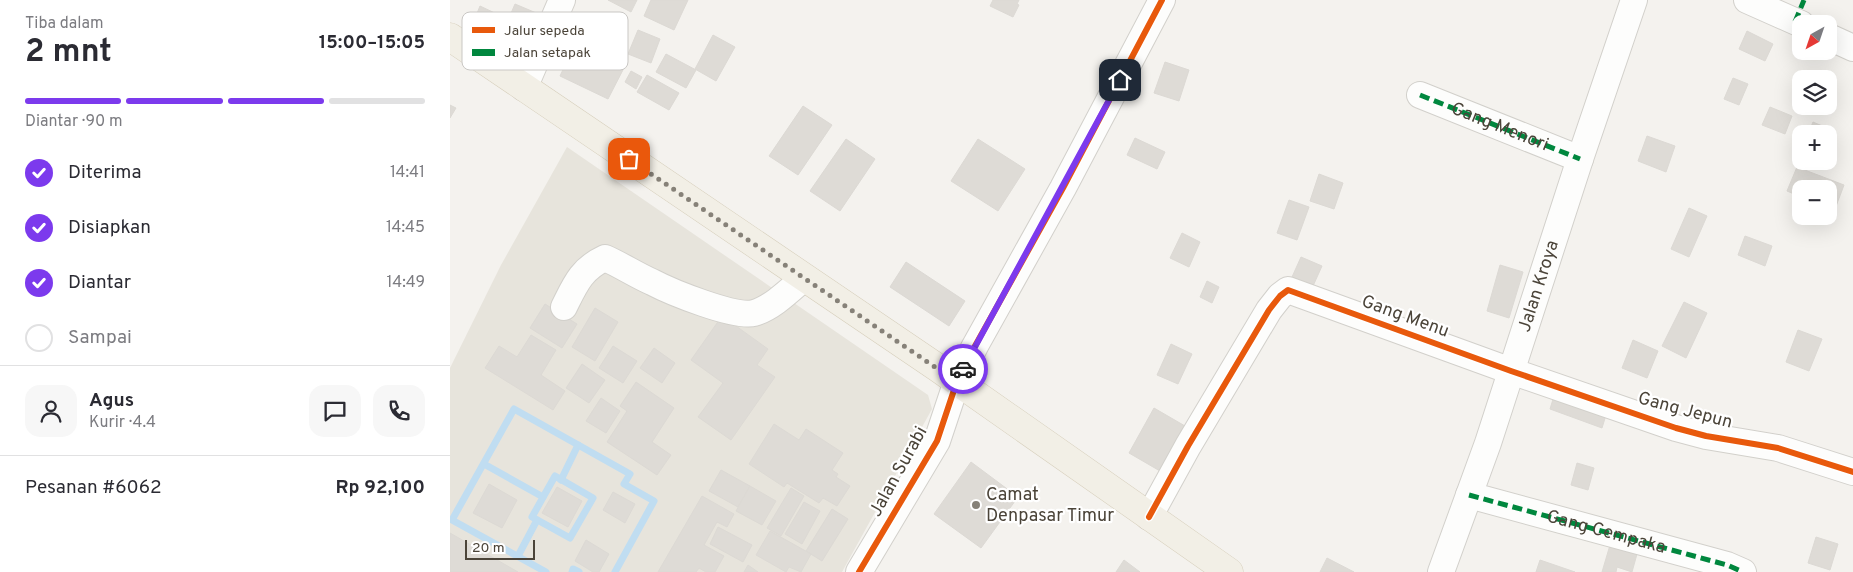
<!DOCTYPE html>
<html lang="id">
<head>
<meta charset="utf-8">
<style>
  body { margin:0; font-family:Overpass,sans-serif; background:#f7f7f7; color:#2b2b33; height:100vh; display:flex; flex-direction:column; font-size:19px; white-space:nowrap }
  * { box-sizing:border-box; margin:0 }
  p { font-size:16px; color:#7c7c81 }
  .icon { flex:none; width:28px; height:28px; fill:none; stroke:currentColor; stroke-width:2; stroke-linecap:round; stroke-linejoin:round }
  .map { position:relative; flex:1; overflow:hidden }
  .drawer { display:flex; flex-direction:column; background:#fff; width:450px }
  .drawer>* { flex:none }
  .needle { width:32px; rotate:220deg }
  .tools { position:absolute; left:1342px; top:15px; display:grid; gap:10px }
  .tools a { display:grid; place-items:center; width:45px; height:45px; border-radius:10px; background:#fff; box-shadow:0 5px 20px #0002; font-size:25px }
  .scale { position:absolute; left:15px; bottom:12px; width:70px; box-sizing:border-box; padding-left:5px; border:2px solid #4b4439; border-top:0; font-size:14px; line-height:18px; white-space:nowrap; color:#4b4439; -webkit-text-stroke:4px #fff; paint-order:stroke }
  .pin { position:absolute; display:grid; place-items:center; width:42px; height:42px; color:#fff; margin:-21px; border-radius:10px; box-shadow:0 2px 8px #0006 }
  .courier { position:absolute; display:grid; place-items:center; width:50px; height:50px; margin:-25px; border:4px solid #7c3aed; border-radius:50%; background:#fff; color:#222; box-shadow:0 1px 6px #0007 }
  .head em { font-style:normal; font-weight:700 }
  .head div { display:flex; flex-direction:column-reverse }
  .head { display:flex; align-items:center; justify-content:space-between; height:85px; padding:0 25px }
  h1 { font-size:32px; font-weight:700; line-height:38px }
  .bar { display:grid; grid-template-columns:repeat(4,1fr); gap:8px 5px; align-content:center; height:60px; padding:0 25px }
  .bar i { height:6px; border-radius:4px; background:#e1e1e2 }
  .bar .current { background:#7c3aed }
  .bar p { grid-column:span 4 }
  .line { display:flex; align-items:center; gap:12px; padding:0 25px; border-top:1px solid #e1e1e2 }
  .line div { flex:1 }
  .round { display:grid; place-items:center; flex:none; width:52px; height:52px; border-radius:15px; background:#f7f7f7 }
  ol { padding:0 25px; list-style:none }
  li { display:flex; align-items:center; gap:15px; height:55px }
  li p { margin-inline-start:auto }
  li .icon { padding:5px; border-radius:50%; background:#7c3aed; color:#fff; stroke-width:4 }
  li:last-child { color:#7c7c81 }
  li i { width:28px; height:28px; border:2px solid #e1e1e2; border-radius:50% }
  main { display:flex; flex:1; min-height:0 }
  .map>svg:first-child { display:block }
  .residential { fill:#e7e4dc }
  .lines { fill:none; stroke-linecap:round; stroke-linejoin:round }
  .stream { stroke:#c0ddf1; stroke-width:7 }
  .building { fill:#dedbd6; stroke:#dcd9d4 }
  .minor-casing { stroke:#d2d0cb; stroke-width:28 }
  .major-casing { stroke:#d6cebb; stroke-width:29 }
  .minor { stroke:#fdfdfc; stroke-width:26 }
  .major { stroke:#f2efe6; stroke-width:28 }
  .quiet { stroke:#00873e; stroke-width:5; stroke-dasharray:10 5; stroke-linecap:butt }
  .cycleway-casing { stroke:#fff; stroke-width:9 }
  .cycleway { stroke:#e8590c; stroke-width:6 }
  .done { stroke:#868178; stroke-width:5; stroke-dasharray:0 9 }
  .route { stroke:#7c3aed; stroke-width:6 }
  .poi-dot { fill:#868178; stroke:#fff; stroke-width:2 }
  .labels { text-anchor:middle; dominant-baseline:central; stroke-width:4.5; stroke-linejoin:round; paint-order:stroke }
  .street-label { font-size:18px; fill:#4b4439; stroke:#fff }
  .poi-label { font-size:18px; fill:#4b4439; stroke:#fff; text-anchor:start }
  .key { fill:#fff; stroke:#c9c7c4; stroke-width:1 }
  .key-label { font-size:14px; fill:#4b4439 }
</style>
</head>
<body>
<main>
<section class="drawer">
<div class="head"><div><h1>2 mnt</h1><p>Tiba dalam</p></div><em>15:00–15:05</em></div>
<div class="bar"><i class="current"></i><i class="current"></i><i class="current"></i><i></i><p>Diantar · 90 m</p></div>
<ol>
<li><svg class="icon" aria-label="check" viewBox="0 0 24 24"><path d="M5 12l5 5 9-10"/></svg>Diterima<p>14:41</p></li>
<li><svg class="icon" aria-label="check" viewBox="0 0 24 24"><path d="M5 12l5 5 9-10"/></svg>Disiapkan<p>14:45</p></li>
<li><svg class="icon" aria-label="check" viewBox="0 0 24 24"><path d="M5 12l5 5 9-10"/></svg>Diantar<p>14:49</p></li>
<li><i></i>Sampai</li>
</ol>
<div class="line" style="height:90px"><a class="round"><svg class="icon" aria-label="person" viewBox="0 0 24 24"><circle cx="12" cy="8" r="4"/><path d="M4 21q1-7 8-7t8 7"/></svg></a><div><b>Agus</b><p>Kurir · 4.4</p></div><a class="round"><svg class="icon" aria-label="chat" viewBox="0 0 24 24"><path d="M4 5h16v11H9l-5 4z"/></svg></a><a class="round"><svg class="icon" aria-label="phone" viewBox="0 0 24 24"><path d="M5 4h4l2 5-3 2q2 4 5 5l2-3 5 2v4C11 20 4 13 5 4z"/></svg></a></div>
<div class="line" style="height:65px"><div>Pesanan #6062</div><b>Rp 92,100</b></div>
</section>
<div class="map">
<svg width="1403" height="572" viewBox="0 0 1403 572">
  <rect width="100%" height="100%" fill="#f4f2ee"/>
  <!-- residential -->
  <path class="residential" d="M117 147 478 395 482 409 392 572H0V368L51 265Z"/>
  <g class="lines">
    <!-- stream -->
    <g class="stream">
      <path d="M34 464 93 497"/>
      <path d="M105 476 143 498 120 538 82 517Z"/>
      <path d="M111 480 128 445"/>
      <path d="M68 556 87 520"/>
      <path d="M96 572 2 520 64 409 180 474 174 484 204 501 165 572"/>
      <path d="M122 572 123 569 129 572"/>
    </g>
  </g>
  <!-- building -->
  <g class="building">
    <path d="M158 0H187L181 12Z"/>
    <path d="M201 0H238L224 30 194 16Z"/>
    <path d="M543 0H569L567 4 569 5 563 17 540 6Z"/>
    <path d="M65 4 91 15 76 52 57 44 62 30 55 27Z"/>
    <path d="M30 6 49 15 41 36 21 28Z"/>
    <path d="M188 30 210 39 201 63 178 54Z"/>
    <path d="M1297 31 1323 44 1315 61 1289 49Z"/>
    <path d="M263 35 285 47 266 81 245 69Z"/>
    <path d="M128 38 177 62 158 99 110 76Z"/>
    <path d="M216 54 246 70 236 88 206 72Z"/>
    <path d="M715 62 739 70 729 101 704 93Z"/>
    <path d="M181 71 192 77 186 89 175 82Z"/>
    <path d="M197 75 229 93 219 110 187 92Z"/>
    <path d="M1283 78 1298 84 1289 105 1274 99Z"/>
    <path d="M0 105 6 108 0 118Z"/>
    <path d="M353 106 382 125 348 175 319 156Z"/>
    <path d="M1320 107 1342 116 1335 134 1312 125Z"/>
    <path d="M1363 122 1384 131 1379 144V134H1358Z"/>
    <path d="M1197 136 1225 146 1216 172 1188 161Z"/>
    <path d="M685 138 715 152 707 169 677 155Z"/>
    <path d="M396 139 425 159 390 211 360 191Z"/>
    <path d="M528 139 575 169 548 211 501 181Z"/>
    <path d="M1347 167 1394 185 1385 209 1379 207V189H1351V197L1337 191Z"/>
    <path d="M869 174 893 183 884 209 860 201Z"/>
    <path d="M839 200 859 207 847 240 827 233Z"/>
    <path d="M1239 208 1257 216 1239 257 1221 249Z"/>
    <path d="M732 233 750 242 739 267 720 258Z"/>
    <path d="M1295 236 1322 246 1315 266 1288 255Z"/>
    <path d="M851 257 872 266 863 286 842 277Z"/>
    <path d="M456 262 515 301 499 326 440 287Z"/>
    <path d="M1050 265 1073 272 1059 318 1037 311Z"/>
    <path d="M757 281 769 287 762 303 750 297Z"/>
    <path d="M1234 302 1257 313 1236 358 1212 346Z"/>
    <path d="M95 304 127 324 112 348 80 328Z"/>
    <path d="M145 308 168 322 145 361 122 347Z"/>
    <path d="M272 316 318 349 307 365 325 377 281 440 248 417 273 383 241 360Z"/>
    <path d="M1348 330 1372 339 1359 371 1336 362Z"/>
    <path d="M81 335 106 350 91 375 115 391 103 410 35 368 49 346 67 357Z"/>
    <path d="M1183 340 1208 351 1197 378 1172 368Z"/>
    <path d="M721 344 742 354 728 384 707 375Z"/>
    <path d="M163 346 187 361 173 383 149 368Z"/>
    <path d="M204 348 225 363 212 383 190 368Z"/>
    <path d="M132 364 155 380 139 403 116 388Z"/>
    <path d="M186 382 224 408 202 442 221 455 207 475 157 442 177 411 170 406Z"/>
    <path d="M1104 396 1156 415 1152 428 1100 409Z"/>
    <path d="M151 398 170 411 156 433 136 421Z"/>
    <path d="M704 408 735 426 710 471 679 453Z"/>
    <path d="M324 424 349 440 356 429 393 453 382 470 388 474 386 477 400 486 387 506 373 498 369 503 337 483 334 487 299 464Z"/>
    <path d="M521 462 568 497 531 548 484 514Z"/>
    <path d="M1127 463 1144 468 1138 490 1121 485Z"/>
    <path d="M271 470 300 486 288 507 259 491Z"/>
    <path d="M39 484 67 500 52 528 23 513Z"/>
    <path d="M300 486 326 501 312 525 286 511Z"/>
    <path d="M107 487 132 501 118 527 92 513Z"/>
    <path d="M341 488 354 496 331 536 317 528Z"/>
    <path d="M163 492 185 504 175 523 153 510Z"/>
    <path d="M252 496 284 514 277 527 267 522 254 545 274 556 265 572H256L249 568 246 572H208Z"/>
    <path d="M354 502 370 511 352 544 335 534Z"/>
    <path d="M382 509 398 519 372 561 356 551Z"/>
    <path d="M268 527 302 545 293 562 260 544Z"/>
    <path d="M320 531 361 554 351 572 339 567 336 572 306 555Z"/>
    <path d="M0 533 68 572H0Z"/>
    <path d="M1366 537 1388 544 1380 570 1358 563Z"/>
    <path d="M136 540 159 554 149 572H143L125 561Z"/>
    <path d="M1160 545 1187 554 1182 572 1167 567 1166 572H1152Z"/>
    <path d="M877 558 904 572H870Z"/>
    <path d="M674 560 690 572H666Z"/>
    <path d="M1090 560 1125 572H1086Z"/>
    <path d="M298 565 308 572H294Z"/>
  </g>
  <g class="lines">
    <!-- minor casing -->
    <g class="minor-casing">
      <g id="minor">
        <path d="M1297 0 1351 24"/>
        <path d="M1379 37 1403 48"/>
        <path d="M74 88 112 0"/>
        <path id="s1" d="M970 95 1130 159"/>
        <path d="M114 307C125 285 131 269 155 258 171 265 186 275 202 282 221 292 285 318 304 313 322 308 340 290 354 278"/>
        <path id="s2" d="M1019 495 1277 565 1293 572"/>
        <path d="M699 517 738 446 819 310 830 296 838 290 1061 371 1226 428 1256 436 1328 448 1403 472"/>
        <path d="M409 572 487 441 507 381 525 346 613 188 712 0"/>
        <path id="s3" d="M991 572 1038 443 1130 159 1184 0"/>
      </g>
    </g>
    <!-- major casing -->
    <g class="major-casing">
      <path id="major" d="M0 37 488 368 779 572"/>
    </g>
    <!-- minor -->
    <use href="#minor" class="minor"/>
    <!-- major -->
    <use href="#major" class="major"/>
    <!-- quiet -->
    <g class="quiet">
      <path d="M1345 22 1354 0"/>
      <path d="M970 95 1130 159"/>
      <path d="M1019 495 1277 565 1293 572"/>
    </g>
    <!-- cycleway casing -->
    <g class="cycleway-casing">
      <g id="cycleway">
        <path d="M699 517 738 446 819 310 830 296 838 290 1061 371 1226 428 1256 436 1328 448 1403 472"/>
        <path d="M409 572 487 441 507 381 525 346 613 188 712 0"/>
      </g>
    </g>
    <!-- cycleway -->
    <use href="#cycleway" class="cycleway"/>
  </g>
  <g class="lines">
    <!-- done -->
    <path class="done" d="M179 159 507 382 513 369"/>
    <!-- route -->
    <path class="route" d="M513 369 670 80"/>
  </g>
  <!-- markers -->
  <circle class="poi-dot" cx="526" cy="505" r="5"/>
  <g class="labels">
    <!-- street labels -->
    <g class="street-label">
      <text stroke="none"><textPath href="#s1" startOffset="86">Gang Menori</textPath></text>
      <text stroke="none"><textPath href="#s3" startOffset="302">Jalan Kroya</textPath></text>
      <text transform="translate(955 317) rotate(20)">Gang Menu</text>
      <text transform="translate(1235 411) rotate(15)">Gang Jepun</text>
      <text transform="translate(449 472) rotate(-61)">Jalan Surabi</text>
      <text stroke="none"><textPath href="#s2" startOffset="142">Gang Cempaka</textPath></text>
    </g>
    <!-- poi labels -->
    <g class="poi-label">
      <text x="536" y="495">Camat<tspan x="536" dy="21">Denpasar Timur</tspan></text>
    </g>
  </g>
  <!-- legend -->
  <rect x="12" y="12" width="166" height="58" rx="8" class="key"/>
  <rect x="22" y="27" width="23" height="6" fill="#e8590c"/>
  <rect x="22" y="49" width="23" height="7" fill="#00873e"/>
  <g class="key-label">
    <text x="54" y="35">Jalur sepeda</text>
    <text x="54" y="57">Jalan setapak</text>
  </g>
</svg>
<div class="tools">
<a><svg class="needle" viewBox="-14 -14 28 28"><path d="M0-13l5 13h-10z" fill="#e53935"/><path d="M0 13l5-13h-10z" fill="#7c7c81"/></svg></a>
<a><svg class="icon" aria-label="layers" viewBox="0 0 24 24"><path d="M12 4l9 5-9 5-9-5zM3 14l9 5 9-5"/></svg></a>
<a>+</a>
<a>−</a>
</div>
<div class="scale">20 m</div>
<div class="pin" style="left:179px;top:159px;background:#ea580c"><svg class="icon" aria-label="bag" viewBox="0 0 24 24"><path d="M5 8h14l-1 12H6zM9 8a3 3 0 0 1 6 0"/></svg></div>
<div class="pin" style="left:670px;top:80px;background:#1f2937"><svg class="icon" aria-label="home" viewBox="0 0 24 24"><path d="M3 11l9-7 9 7M6 9v11h12V9"/></svg></div>
<div class="courier" style="left:513px;top:369px"><svg class="icon" aria-label="car" viewBox="0 0 24 24"><path d="M5 17H2v-5l4-1 3-4h7l3 4 3 1v5h-3M9 17h6M6 11h13"/><circle cx="7" cy="17" r="2"/><circle cx="17" cy="17" r="2"/></svg></div>
</div>
</main>
</body>
</html>
